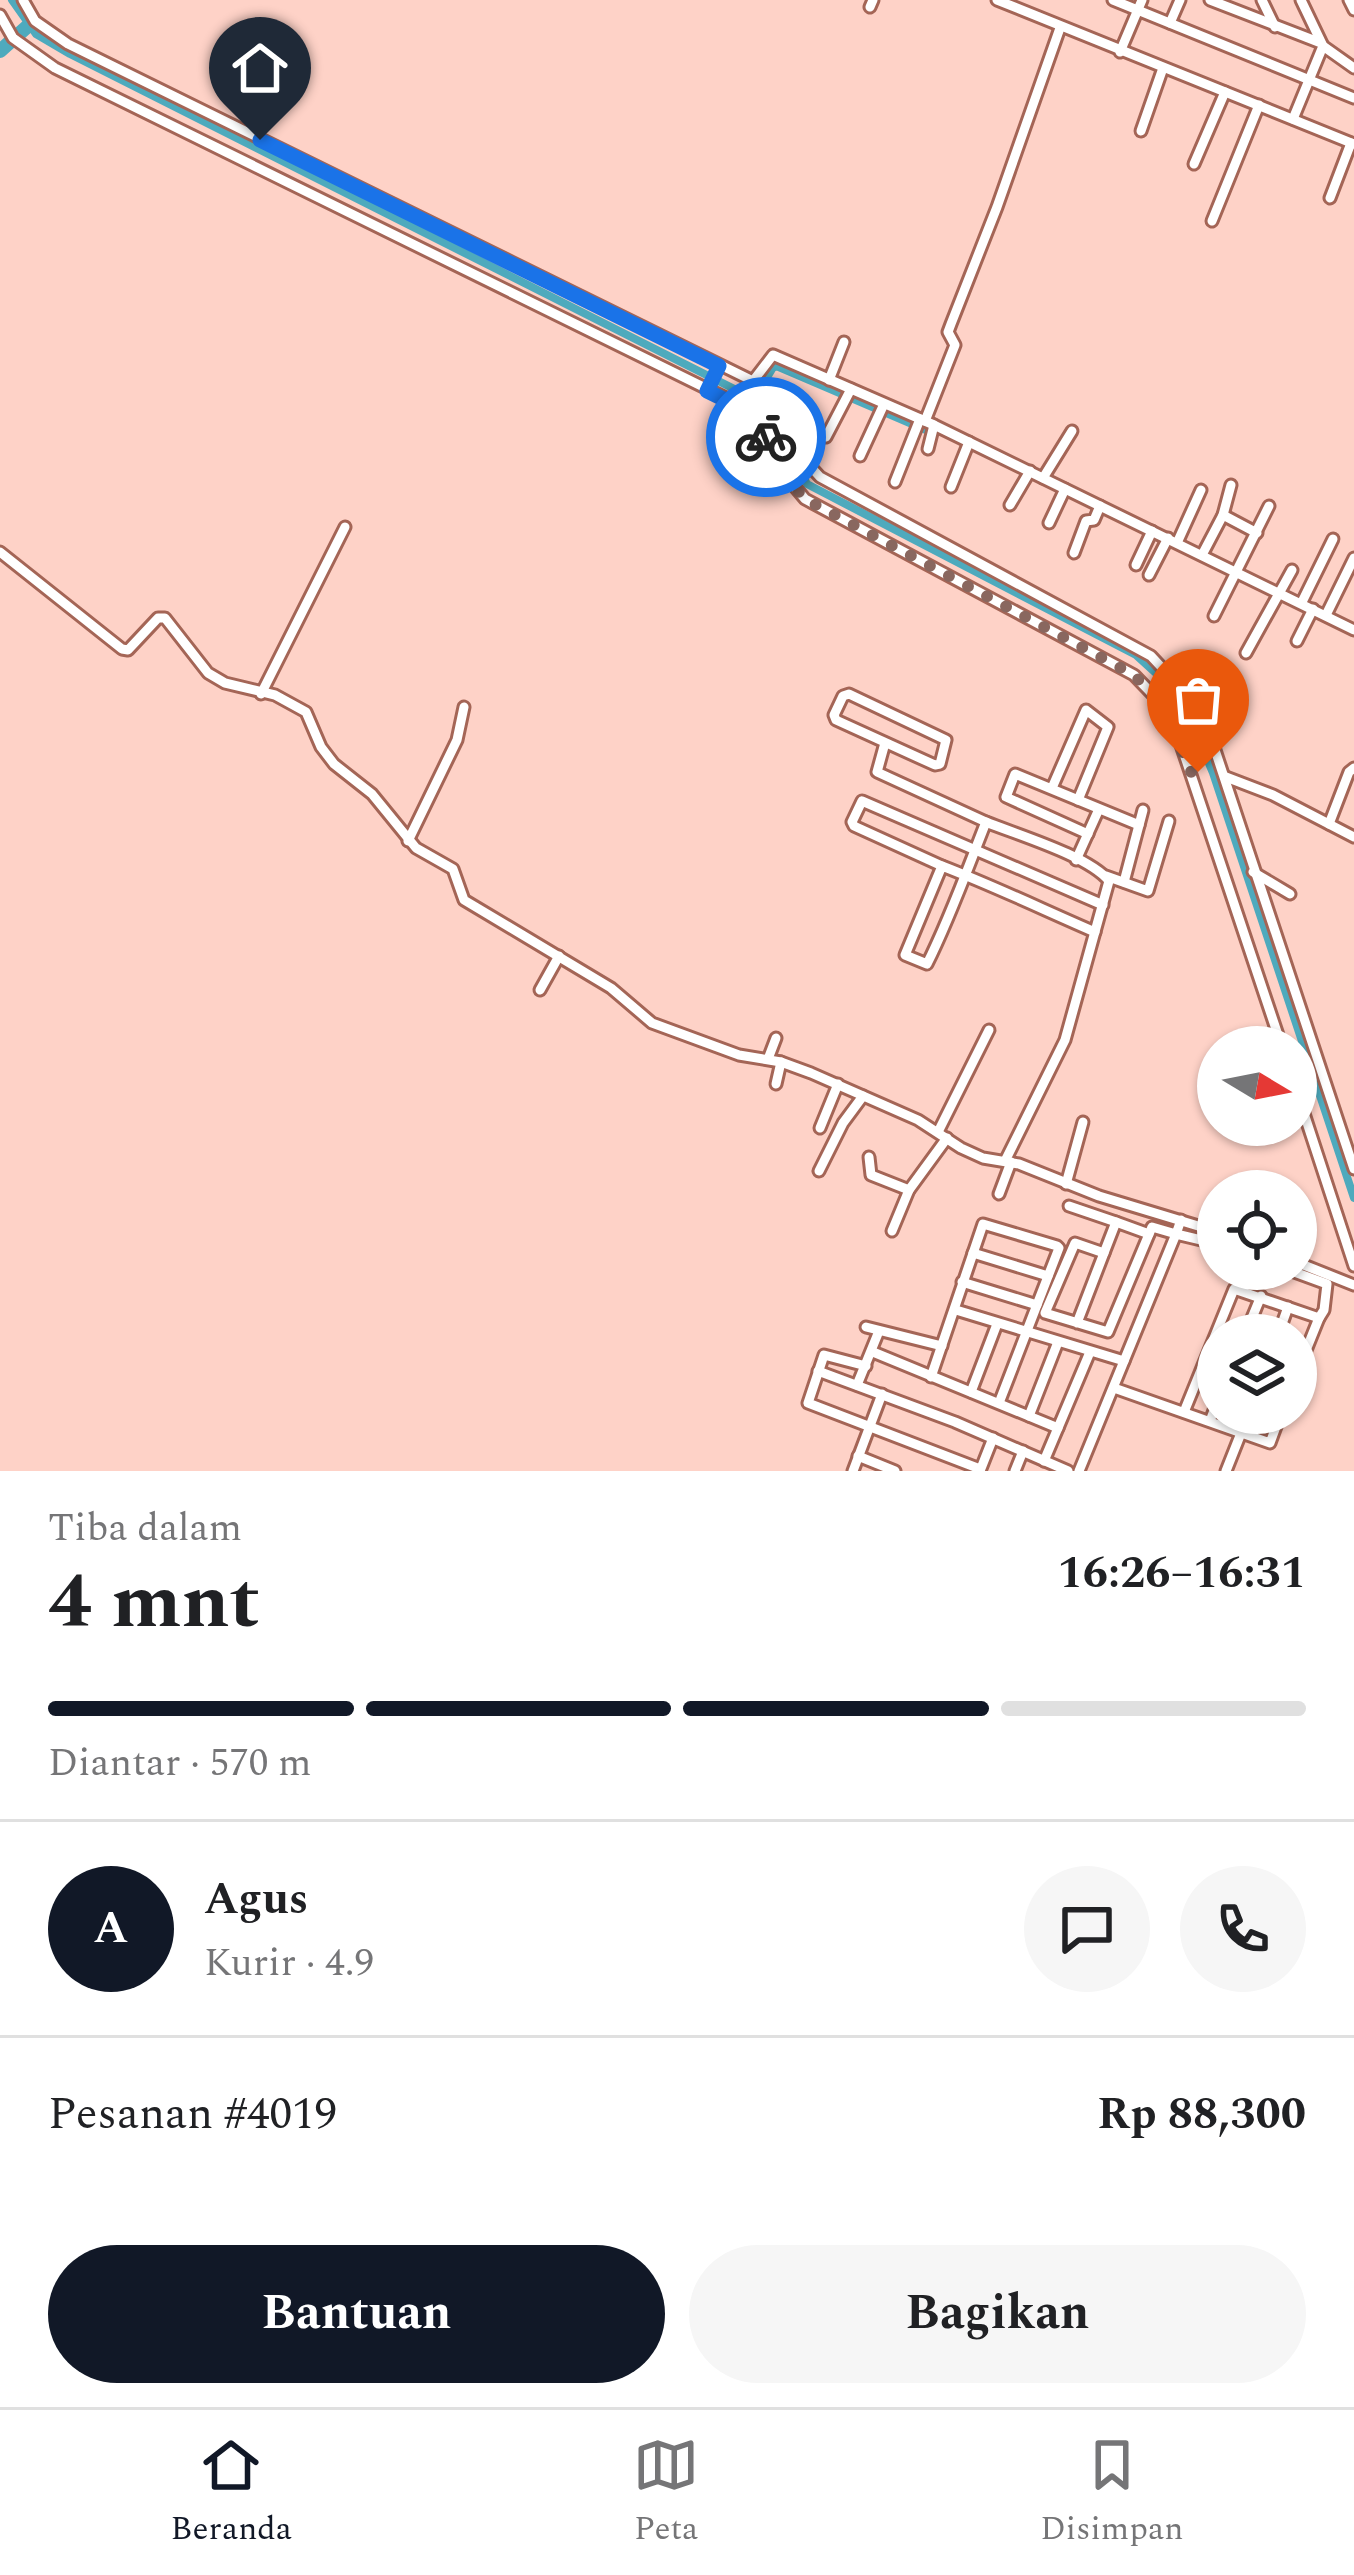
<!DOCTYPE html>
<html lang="id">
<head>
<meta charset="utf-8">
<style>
  body { margin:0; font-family:Spectral,serif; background:#f6f6f6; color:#202124; height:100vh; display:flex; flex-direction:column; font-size:45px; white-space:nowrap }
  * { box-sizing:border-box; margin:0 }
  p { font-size:39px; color:#757577 }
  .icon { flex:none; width:66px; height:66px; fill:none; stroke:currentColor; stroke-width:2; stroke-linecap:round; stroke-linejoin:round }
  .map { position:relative; height:1471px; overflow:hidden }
  .drawer { display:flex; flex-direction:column; background:#fff; flex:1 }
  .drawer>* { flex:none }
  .needle { width:78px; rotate:100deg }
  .buttons { position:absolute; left:1197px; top:1026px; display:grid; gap:24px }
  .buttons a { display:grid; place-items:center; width:120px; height:120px; border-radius:50%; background:#fff; box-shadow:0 3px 9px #0004; font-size:60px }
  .pin { position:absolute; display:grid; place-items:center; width:102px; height:102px; color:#fff; margin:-123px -51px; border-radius:50% 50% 50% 0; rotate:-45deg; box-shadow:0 0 12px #0007 }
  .pin .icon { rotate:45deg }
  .courier { position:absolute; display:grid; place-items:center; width:120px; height:120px; margin:-60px; border:9px solid #1a73e8; border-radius:50%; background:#fff; color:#222; box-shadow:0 3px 15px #0007 }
  .headline em { font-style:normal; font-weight:700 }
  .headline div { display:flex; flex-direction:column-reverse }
  .headline { display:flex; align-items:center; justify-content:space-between; height:204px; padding:0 48px }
  h1 { font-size:78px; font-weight:700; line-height:90px }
  .bar { display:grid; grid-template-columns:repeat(4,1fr); gap:18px 12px; align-content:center; height:144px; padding:0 48px }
  .bar i { height:15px; border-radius:9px; background:#e0e0e0 }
  .bar .current { background:#111827 }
  .bar p { grid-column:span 4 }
  .line { display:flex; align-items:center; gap:30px; padding:0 48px; border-top:3px solid #e0e0e0 }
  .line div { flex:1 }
  .round { display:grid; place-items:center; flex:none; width:126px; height:126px; border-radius:63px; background:#f6f6f6 }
  .button { display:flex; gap:24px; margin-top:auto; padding:24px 48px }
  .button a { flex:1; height:138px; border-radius:72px; background:#111827; color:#fff; font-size:48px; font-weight:700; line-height:138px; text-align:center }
  .button a+a { background:#f6f6f6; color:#202124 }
  .tabs { display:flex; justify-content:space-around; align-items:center; height:168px; border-top:3px solid #e0e0e0; background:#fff; font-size:33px; color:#757577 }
  .tabs a { display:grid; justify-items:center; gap:6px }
  .tabs .current { color:#111827 }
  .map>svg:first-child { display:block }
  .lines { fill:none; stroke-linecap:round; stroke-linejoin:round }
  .canal { stroke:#4eaabd; stroke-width:8 }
  .river { stroke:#4eaabd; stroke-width:14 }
  .minor-casing { stroke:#a46556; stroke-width:15 }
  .minor { stroke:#fff; stroke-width:9 }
  .done { stroke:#89675f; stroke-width:12; stroke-dasharray:0 21.6 }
  .route { stroke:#1a73e8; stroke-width:15 }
</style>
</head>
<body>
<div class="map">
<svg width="1354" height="1471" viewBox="0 0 1354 1471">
  <rect width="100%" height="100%" fill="#fed2c7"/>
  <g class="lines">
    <!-- canal -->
    <path class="canal" d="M12 0 36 34 70 54 768 406 807 484 1136 655 1180 695 1213 773 1354 1198"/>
    <!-- river -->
    <g class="river">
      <path d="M0 51 29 25"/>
      <path d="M762 380 771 365 777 363 929 428"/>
      <path d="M752 398 756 391"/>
    </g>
    <!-- minor casing -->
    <g class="minor-casing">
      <g id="minor">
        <path d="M23 0 35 21 68 44 753 381 783 407 797 452 820 477 1151 656 1189 697 1211 738 1354 1169"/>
        <path d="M997 0 1354 144"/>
        <path d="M1113 0 1354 98"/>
        <path d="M1210 0 1321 43"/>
        <path d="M1262 0 1275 27"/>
        <path d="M1301 0 1323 46 1354 68"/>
        <path d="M1349 0 1354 10"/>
        <path d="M870 7 873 0"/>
        <path d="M0 15 13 38 55 68 740 405 759 422 775 463 805 499 1134 675 1162 704 1175 727 1282 1047"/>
        <path d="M1170 23 1180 0"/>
        <path d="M1120 52 1142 0"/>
        <path d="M1293 119 1323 46"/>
        <path d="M1141 131 1163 68"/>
        <path d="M1194 164 1225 92"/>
        <path d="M1330 198 1351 143"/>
        <path d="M1212 221 1259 105"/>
        <path d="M829 380 844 342"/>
        <path d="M753 381 773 355 934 425 1354 630"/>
        <path d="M925 421 955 345 948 332 951 324 997 207 1060 28"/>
        <path d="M826 437 851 389"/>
        <path d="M928 449 934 425"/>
        <path d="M860 456 884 404"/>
        <path d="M1043 478 1072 431"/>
        <path d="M895 482 920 419"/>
        <path d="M951 487 969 442"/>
        <path d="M1010 505 1030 471"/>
        <path d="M1223 515 1257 533"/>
        <path d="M1049 523 1065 489"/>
        <path d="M1177 543 1201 490"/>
        <path d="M0 552 122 649 128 650 158 618H165L208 673 225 683 275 695 306 712 321 747 334 764 372 794 416 848 453 869 464 900 611 988 652 1023 739 1055 781 1062 811 1073 918 1120 961 1148 983 1158 1019 1164 1099 1196 1218 1232"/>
        <path d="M1074 553 1086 521 1094 520 1100 506"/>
        <path d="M1202 555 1223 515 1231 485"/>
        <path d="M1136 565 1152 531"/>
        <path d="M1149 575 1168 538"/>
        <path d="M1302 602 1333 539"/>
        <path d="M1326 615 1354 558"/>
        <path d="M1214 616 1269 506"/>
        <path d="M1297 641 1313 609"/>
        <path d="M1246 653 1292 570"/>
        <path d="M261 694 345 527"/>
        <path d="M849 694 946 740 940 764 935 765 836 720 834 715 843 696Z"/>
        <path d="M885 743 877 772 986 822C967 870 950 918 927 964L905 955 942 866C994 886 1044 910 1095 932"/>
        <path d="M1226 777 1273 795 1354 837"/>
        <path d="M1052 788 1086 710 1108 727 1078 800"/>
        <path d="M986 822C1018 835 1089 856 1109 881L1065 1040 1005 1161"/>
        <path d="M1329 824 1349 772 1354 768"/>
        <path d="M1088 834 1006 797 1015 774 1139 825"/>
        <path d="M408 841 457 740 464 707"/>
        <path d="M1076 860 1099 809"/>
        <path d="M942 866 854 826 852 822 862 801 1103 905"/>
        <path d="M1253 872 1290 894"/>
        <path d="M1106 876 1148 891 1169 821"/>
        <path d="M1124 882 1143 810"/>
        <path d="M540 990 559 956"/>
        <path d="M768 1059 776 1038"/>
        <path d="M776 1084 781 1062"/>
        <path d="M1296 1089 1354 1266"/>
        <path d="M820 1128 838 1084"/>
        <path d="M938 1132 989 1030"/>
        <path d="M869 1157 871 1175 909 1190"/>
        <path d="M819 1171 843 1123 863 1096"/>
        <path d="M1066 1184 1083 1122"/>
        <path d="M999 1194 1011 1162"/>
        <path d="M1069 1206 1116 1222"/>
        <path d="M892 1231 909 1190 947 1138"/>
        <path d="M973 1253 1048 1276"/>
        <path d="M1104 1253 1116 1222 1149 1234"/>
        <path d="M1296 1262 1354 1285"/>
        <path d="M1286 1269 1327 1284 1324 1310 1319 1318"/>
        <path d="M962 1282 1037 1305"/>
        <path d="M956 1310 1124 1361"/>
        <path d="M1077 1323 1104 1253 1075 1243 1045 1313 1108 1332 1152 1227 1176 1234 1181 1220"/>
        <path d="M866 1327 942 1346"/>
        <path d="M1245 1335 1261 1296"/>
        <path d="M1278 1335 1288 1307"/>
        <path d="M873 1352 1058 1428"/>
        <path d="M866 1366 824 1355 808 1403 980 1469"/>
        <path d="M818 1371 955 1422 1068 1471"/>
        <path d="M931 1377 983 1224 1057 1246 1059 1248 999 1403"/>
        <path d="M857 1385 879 1331"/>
        <path d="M1114 1388 1270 1443 1281 1413"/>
        <path d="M971 1392 997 1324"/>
        <path d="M1184 1412 1234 1289 1319 1318 1296 1375"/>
        <path d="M1029 1416 1058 1342"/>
        <path d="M1210 1421 1218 1400"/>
        <path d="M858 1456 895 1471"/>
        <path d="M1044 1461 1090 1352"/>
        <path d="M853 1471 882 1394"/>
        <path d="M980 1471 993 1438"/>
        <path d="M1015 1471 1023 1451"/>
        <path d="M1079 1471 1176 1234 1218 1244"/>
        <path d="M1226 1471 1249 1413"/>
      </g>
    </g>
    <!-- minor -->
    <use href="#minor" class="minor"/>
  </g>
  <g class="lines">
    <!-- done -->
    <path class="done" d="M766 437 775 463 805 499 1134 675 1162 704 1192 774 1198 772"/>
    <!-- route -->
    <path class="route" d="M260 140 719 366 707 391 752 413 766 437"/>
  </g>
</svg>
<div class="buttons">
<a><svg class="needle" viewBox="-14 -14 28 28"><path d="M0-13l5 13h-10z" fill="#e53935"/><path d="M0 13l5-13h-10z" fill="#757577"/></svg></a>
<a><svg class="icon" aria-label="locate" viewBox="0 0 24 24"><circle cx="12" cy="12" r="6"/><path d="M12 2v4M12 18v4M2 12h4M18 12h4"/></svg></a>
<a><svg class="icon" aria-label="layers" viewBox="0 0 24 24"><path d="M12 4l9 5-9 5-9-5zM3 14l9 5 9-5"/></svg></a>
</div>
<div class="pin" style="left:1198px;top:772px;background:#ea580c"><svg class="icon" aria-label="bag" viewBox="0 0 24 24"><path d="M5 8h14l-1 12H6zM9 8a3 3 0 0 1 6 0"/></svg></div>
<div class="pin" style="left:260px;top:140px;background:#1f2937"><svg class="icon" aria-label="home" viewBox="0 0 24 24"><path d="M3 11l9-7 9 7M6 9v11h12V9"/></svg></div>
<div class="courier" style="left:766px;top:437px"><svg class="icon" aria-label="bike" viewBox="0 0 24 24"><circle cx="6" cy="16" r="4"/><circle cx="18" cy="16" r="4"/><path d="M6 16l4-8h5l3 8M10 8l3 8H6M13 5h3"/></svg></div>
</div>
<section class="drawer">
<div class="headline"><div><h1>4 mnt</h1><p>Tiba dalam</p></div><em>16:26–16:31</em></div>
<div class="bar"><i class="current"></i><i class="current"></i><i class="current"></i><i></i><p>Diantar · 570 m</p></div>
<div class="line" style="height:216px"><b class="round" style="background:#111827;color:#fff">A</b><div><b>Agus</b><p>Kurir · 4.9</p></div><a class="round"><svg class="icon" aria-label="chat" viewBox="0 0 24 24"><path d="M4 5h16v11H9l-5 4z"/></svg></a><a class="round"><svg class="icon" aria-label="phone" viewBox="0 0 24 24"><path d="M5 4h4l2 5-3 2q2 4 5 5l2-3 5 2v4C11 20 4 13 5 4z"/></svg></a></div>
<div class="line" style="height:156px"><div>Pesanan #4019</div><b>Rp 88,300</b></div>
<div class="button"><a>Bantuan</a><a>Bagikan</a></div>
</section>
<nav class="tabs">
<a class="current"><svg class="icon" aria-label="home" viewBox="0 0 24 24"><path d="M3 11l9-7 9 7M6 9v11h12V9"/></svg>Beranda</a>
<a><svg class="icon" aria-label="map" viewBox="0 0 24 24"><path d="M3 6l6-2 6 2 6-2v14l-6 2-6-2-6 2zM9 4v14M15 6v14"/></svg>Peta</a>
<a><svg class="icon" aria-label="saved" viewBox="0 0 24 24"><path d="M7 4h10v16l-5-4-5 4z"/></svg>Disimpan</a>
</nav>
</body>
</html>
